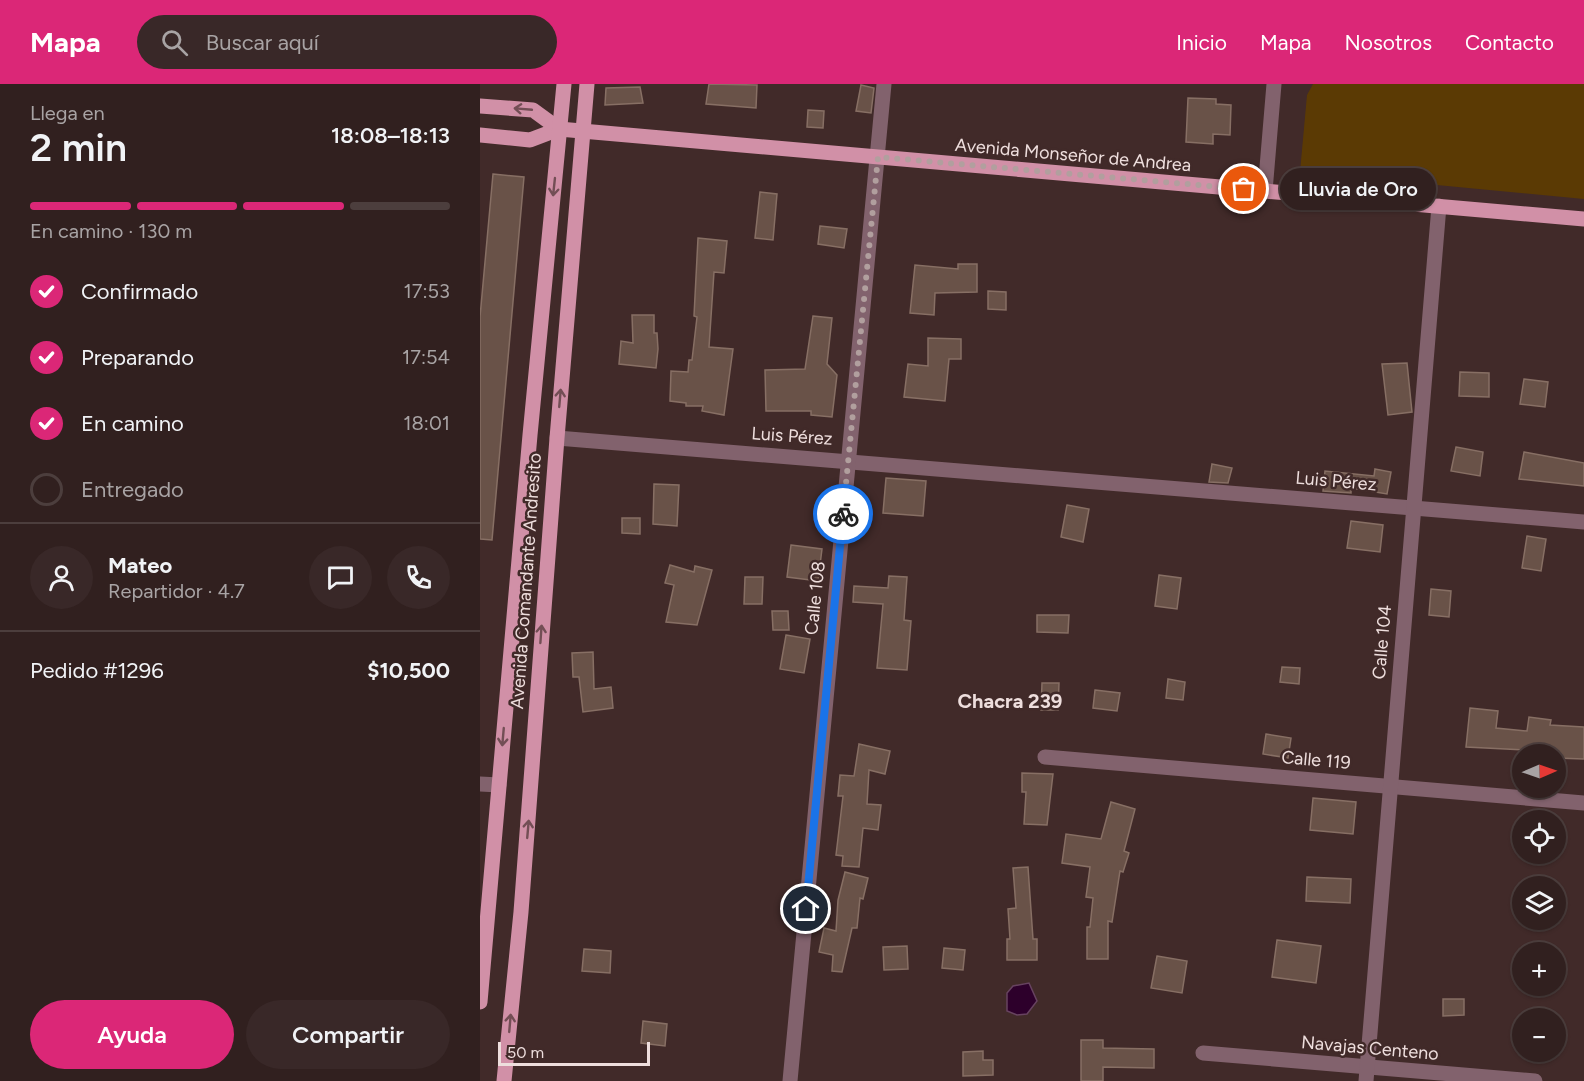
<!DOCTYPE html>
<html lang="es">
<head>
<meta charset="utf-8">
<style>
  body { margin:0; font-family:Figtree,sans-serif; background:#392828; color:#f1f3f6; height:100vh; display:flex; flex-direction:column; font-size:22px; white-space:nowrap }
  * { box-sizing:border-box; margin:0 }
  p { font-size:20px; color:#a8a3a4 }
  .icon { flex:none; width:33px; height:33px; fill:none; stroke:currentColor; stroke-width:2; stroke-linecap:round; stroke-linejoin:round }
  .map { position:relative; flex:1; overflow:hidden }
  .details { display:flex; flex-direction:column; background:#31201f; width:480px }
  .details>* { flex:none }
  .needle { width:39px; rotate:88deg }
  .buttons { position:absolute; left:1032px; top:660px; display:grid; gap:12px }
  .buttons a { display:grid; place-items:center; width:54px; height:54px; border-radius:50%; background:#31201f; box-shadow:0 2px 4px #0004,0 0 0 2px #4c3e3d; font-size:30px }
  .scale { position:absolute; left:18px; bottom:15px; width:152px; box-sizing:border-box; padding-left:6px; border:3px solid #eededd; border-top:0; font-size:16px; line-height:21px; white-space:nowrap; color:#eededd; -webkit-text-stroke:4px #412a29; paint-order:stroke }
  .pin { position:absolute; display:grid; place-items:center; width:51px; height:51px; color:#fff; margin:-26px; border:3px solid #fff; border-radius:50%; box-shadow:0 2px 6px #0007 }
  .courier { position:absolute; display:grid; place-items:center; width:60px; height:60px; margin:-30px; border:4px solid #1a73e8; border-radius:50%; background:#fff; color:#222; box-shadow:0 2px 8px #0007 }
  .bubble { position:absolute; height:42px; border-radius:21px; background:#31201f; box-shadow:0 2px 4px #0004,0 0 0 2px #4c3e3d; font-size:20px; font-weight:600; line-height:42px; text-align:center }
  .head em { font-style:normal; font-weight:600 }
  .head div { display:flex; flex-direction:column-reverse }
  .head { display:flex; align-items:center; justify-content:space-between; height:102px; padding:0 30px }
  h1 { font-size:39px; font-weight:600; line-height:45px }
  .bar { display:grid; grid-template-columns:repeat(4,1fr); gap:9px 6px; align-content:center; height:72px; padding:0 30px }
  .bar i { height:8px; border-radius:4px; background:#4c3e3d }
  .bar .on { background:#db2777 }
  .bar p { grid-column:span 4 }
  .line { display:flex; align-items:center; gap:15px; padding:0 30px; border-top:2px solid #4c3e3d }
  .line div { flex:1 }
  .round { display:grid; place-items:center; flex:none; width:63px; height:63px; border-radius:32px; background:#392828 }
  ol { padding:0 30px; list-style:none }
  li { display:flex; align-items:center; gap:18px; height:66px }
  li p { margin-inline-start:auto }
  li .icon { padding:6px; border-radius:50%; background:#db2777; color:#fff; stroke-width:4 }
  li:last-child { color:#a8a3a4 }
  li i { width:33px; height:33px; border:3px solid #4c3e3d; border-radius:50% }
  .cta { display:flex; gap:12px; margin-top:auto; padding:12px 30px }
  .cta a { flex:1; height:69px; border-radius:36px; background:#db2777; color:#fff; font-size:24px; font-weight:600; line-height:69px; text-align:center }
  .cta a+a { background:#392828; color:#f1f3f6 }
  header { display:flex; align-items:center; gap:36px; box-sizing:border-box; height:84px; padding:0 30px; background:#db2777; color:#fff }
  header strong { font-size:28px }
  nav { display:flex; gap:33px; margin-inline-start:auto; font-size:21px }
  .search { width:420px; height:54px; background:#392828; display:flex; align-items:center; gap:15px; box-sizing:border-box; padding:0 21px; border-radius:33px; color:#a8a3a4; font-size:22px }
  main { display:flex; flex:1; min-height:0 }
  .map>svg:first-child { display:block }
  .green { fill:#5b3a04 }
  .water { fill:#2d002b; stroke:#674360; stroke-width:1.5 }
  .building { fill:#695248; stroke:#876f64; stroke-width:1.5 }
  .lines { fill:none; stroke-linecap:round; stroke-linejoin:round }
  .minor { stroke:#82626d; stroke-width:15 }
  .major { stroke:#d190a7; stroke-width:15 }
  .oneway { stroke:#734e55 }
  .done { stroke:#b19f9e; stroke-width:6; stroke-dasharray:0 10.8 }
  .route { stroke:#1a73e8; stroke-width:8 }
  .labels { text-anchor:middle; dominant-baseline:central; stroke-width:5; stroke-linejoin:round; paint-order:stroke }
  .street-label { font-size:18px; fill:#eededd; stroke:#412a29 }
  .neighbourhood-label { font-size:20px; font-weight:bold; fill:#eededd; stroke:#412a29 }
</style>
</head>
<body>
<header>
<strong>Mapa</strong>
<div class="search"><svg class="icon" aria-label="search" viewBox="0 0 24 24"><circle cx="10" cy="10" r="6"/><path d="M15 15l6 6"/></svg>Buscar aquí</div>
<nav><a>Inicio</a><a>Mapa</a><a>Nosotros</a><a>Contacto</a></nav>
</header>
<main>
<section class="details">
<div class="head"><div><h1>2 min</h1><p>Llega en</p></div><em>18:08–18:13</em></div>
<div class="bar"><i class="on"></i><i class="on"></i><i class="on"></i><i></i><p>En camino · 130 m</p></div>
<ol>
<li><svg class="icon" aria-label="check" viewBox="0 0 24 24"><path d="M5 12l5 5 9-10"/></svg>Confirmado<p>17:53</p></li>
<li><svg class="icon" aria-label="check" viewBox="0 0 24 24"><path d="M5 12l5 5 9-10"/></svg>Preparando<p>17:54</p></li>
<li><svg class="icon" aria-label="check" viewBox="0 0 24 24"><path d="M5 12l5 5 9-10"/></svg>En camino<p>18:01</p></li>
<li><i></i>Entregado</li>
</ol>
<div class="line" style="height:108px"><a class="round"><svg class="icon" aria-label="person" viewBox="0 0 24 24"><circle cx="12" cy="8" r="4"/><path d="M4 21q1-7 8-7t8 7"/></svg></a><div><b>Mateo</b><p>Repartidor · 4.7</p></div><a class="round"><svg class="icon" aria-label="chat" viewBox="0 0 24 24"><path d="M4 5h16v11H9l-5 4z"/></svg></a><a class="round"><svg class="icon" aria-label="phone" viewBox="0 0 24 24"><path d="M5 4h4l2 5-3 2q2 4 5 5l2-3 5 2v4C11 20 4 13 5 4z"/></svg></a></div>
<div class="line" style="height:78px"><div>Pedido #1296</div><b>$10,500</b></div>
<div class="cta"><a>Ayuda</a><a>Compartir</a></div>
</section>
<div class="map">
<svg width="1104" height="997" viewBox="0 0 1104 997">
  <rect width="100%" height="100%" fill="#412a29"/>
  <!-- green -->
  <path class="green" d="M833 0H1104V115L820 88 827 11Z"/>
  <!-- water -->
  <path class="water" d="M549 899 557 917 547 930 537 931 527 927V909L533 902Z"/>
  <!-- building -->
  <g class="building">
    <path d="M229 0 277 1 276 24 226 20Z"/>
    <path d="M381 1 394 4 391 29 376 27Z"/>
    <path d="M160 3 163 19 125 21 126 4Z"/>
    <path d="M708 14 736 15V20L751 21 750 51 733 50V60L706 58Z"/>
    <path d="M328 26 344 27 343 44 327 43Z"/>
    <path d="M13 90 44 93 12 456 0 455V233Z"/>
    <path d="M280 108 297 110 293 156 275 154Z"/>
    <path d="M340 142 367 145 364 164 338 160Z"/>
    <path d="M218 154 247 157 244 189 234 188 229 263 253 265 244 331 222 327 223 322H206V319L190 317 191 287 208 288 209 276H212L217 233 214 232Z"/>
    <path d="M478 180H497V208L455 209 454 231 430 229 435 181 478 185Z"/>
    <path d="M508 207 526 208V226L508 225Z"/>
    <path d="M152 231H174V249H177L178 265 176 284 139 280 141 257 153 259Z"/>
    <path d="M333 232 352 234 347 280 357 291 352 333 331 331V327H286L285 286 325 285Z"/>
    <path d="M448 254 481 255V275H469L465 317 424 313 428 280 448 282Z"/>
    <path d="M927 279 932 328 908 331 902 280Z"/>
    <path d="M980 288 1009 289V313L979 312Z"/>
    <path d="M1044 295 1068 298 1065 323 1040 320Z"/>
    <path d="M976 363 1003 368 1000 392 971 387Z"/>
    <path d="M1044 368 1104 379V402L1039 395Z"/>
    <path d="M732 380 752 384 748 399 729 398Z"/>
    <path d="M895 385 911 388 907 410 871 404V409L843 407 845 387 894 392Z"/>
    <path d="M406 394 446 397 443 432 403 429Z"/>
    <path d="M174 400 199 401 197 442 173 440Z"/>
    <path d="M587 421 609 425 603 458 581 453Z"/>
    <path d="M142 434H160V450L142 449Z"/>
    <path d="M871 437 903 441 900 468 867 464Z"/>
    <path d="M1047 452 1066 455 1061 487 1042 484Z"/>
    <path d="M311 461 342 465 338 497 307 493Z"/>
    <path d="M190 481 214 488 215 482 232 486 217 541 186 538 194 501 185 499Z"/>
    <path d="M679 491 701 494 697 525 675 522Z"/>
    <path d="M409 492 427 493 424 536 431 537 427 586 397 584 403 520 373 518 374 502 408 504Z"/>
    <path d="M265 493H283L282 520H264Z"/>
    <path d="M951 505 971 507 969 533 949 531Z"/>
    <path d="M292 527H308L309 546H293Z"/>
    <path d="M557 531H589L588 549 557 548Z"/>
    <path d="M306 551 330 555 324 589 300 585Z"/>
    <path d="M113 568 114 605 131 603 133 624 103 628 99 593H93L92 569Z"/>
    <path d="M802 583 820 584 819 600 800 598Z"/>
    <path d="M688 595 705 598 703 616 686 614Z"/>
    <path d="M562 599H579L578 626H561Z"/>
    <path d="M615 606 640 609 637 627 613 624Z"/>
    <path d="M990 624 1018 627 1016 644 1047 647 1049 633 1071 636 1070 641 1104 643V675L1076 674V670H1045V666L986 663Z"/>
    <path d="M786 650 811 654 808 674 783 670Z"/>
    <path d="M379 660 410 667 405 690 389 686 387 720 401 721 398 746 383 744 379 783 362 782 363 772 356 771 363 712H358L360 691 374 692Z"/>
    <path d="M542 689 573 690 567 741 544 740 546 708H542Z"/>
    <path d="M833 714 876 718 873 750 830 746Z"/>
    <path d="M631 718 655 725 644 767 649 769 643 788 640 787 632 838 628 837V875H607V843H610L613 814 606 813 610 783 582 779 586 750 621 755Z"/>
    <path d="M548 783 553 855H557V876H527V855H530L528 825 536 824 533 784Z"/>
    <path d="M365 788 388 794 383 815 380 814 377 844H372L362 888 352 887 353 871 339 868 344 844 356 847 358 816Z"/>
    <path d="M827 793 871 795 870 819 826 817Z"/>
    <path d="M797 856 841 862 836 899 792 893Z"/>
    <path d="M427 862 428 885 404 886 403 863Z"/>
    <path d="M464 864 485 866 483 886 462 884Z"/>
    <path d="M104 865 131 867 130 889 102 887Z"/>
    <path d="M677 872 707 877 702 909 671 904Z"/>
    <path d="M963 915H984V931L963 932Z"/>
    <path d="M163 937 187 940 185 962 161 959Z"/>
    <path d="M601 956H623V964L674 965V984L623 983V997H601Z"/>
    <path d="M503 967V976H513V991L483 992V968Z"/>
  </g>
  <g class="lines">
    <!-- minor -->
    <g class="minor">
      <path d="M785 107 794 0"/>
      <path d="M77 354 1104 438"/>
      <path d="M565 673 1104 719"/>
      <path d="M0 700 19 701"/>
      <path d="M723 969 1055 997"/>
      <path d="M310 997 404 0"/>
      <path d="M886 997 959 122"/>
    </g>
    <!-- major -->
    <g class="major">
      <path d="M0 22 53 26 79 45"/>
      <path d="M0 51 50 56 79 45 1104 135"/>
      <path d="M0 918 50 351 84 0"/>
      <path d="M24 997 41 828 77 354 107 0"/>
    </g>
  </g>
  <!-- one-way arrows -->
  <defs><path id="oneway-shaft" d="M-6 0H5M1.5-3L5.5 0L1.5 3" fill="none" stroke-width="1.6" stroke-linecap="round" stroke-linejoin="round" transform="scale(1.5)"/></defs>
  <g class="oneway">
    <use href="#oneway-shaft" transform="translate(43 25) rotate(-175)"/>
    <use href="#oneway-shaft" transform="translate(74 103) rotate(96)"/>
    <use href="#oneway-shaft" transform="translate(80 314) rotate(-85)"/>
    <use href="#oneway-shaft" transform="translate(61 550) rotate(-86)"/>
    <use href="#oneway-shaft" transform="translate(23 653) rotate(95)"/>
    <use href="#oneway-shaft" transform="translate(48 745) rotate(-85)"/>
    <use href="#oneway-shaft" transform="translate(30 939) rotate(-85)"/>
  </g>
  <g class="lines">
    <!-- done -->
    <path class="done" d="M363 430 398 73 764 105"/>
    <!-- route -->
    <path class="route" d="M326 825 363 430"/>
  </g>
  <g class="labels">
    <!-- street labels -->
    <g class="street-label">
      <text transform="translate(593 71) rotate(5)">Avenida Monseñor de Andrea</text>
      <text transform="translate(312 352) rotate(4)">Luis Pérez</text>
      <text transform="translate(856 397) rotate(5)">Luis Pérez</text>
      <text transform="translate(46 497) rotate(-86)">Avenida Comandante Andresito</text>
      <text transform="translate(335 514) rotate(-84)">Calle 108</text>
      <text transform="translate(902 558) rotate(-85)">Calle 104</text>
      <text transform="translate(836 676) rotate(5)">Calle 119</text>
      <text transform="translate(890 964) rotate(5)">Navajas Centeno</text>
    </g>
    <!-- neighbourhood labels -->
    <g class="neighbourhood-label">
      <text x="530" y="617">Chacra 239</text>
    </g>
  </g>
</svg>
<div class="buttons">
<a><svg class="needle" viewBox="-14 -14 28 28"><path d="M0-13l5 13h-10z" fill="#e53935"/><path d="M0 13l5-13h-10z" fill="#a8a3a4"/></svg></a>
<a><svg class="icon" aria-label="locate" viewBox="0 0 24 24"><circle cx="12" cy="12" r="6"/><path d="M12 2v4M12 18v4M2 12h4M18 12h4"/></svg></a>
<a><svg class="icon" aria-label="layers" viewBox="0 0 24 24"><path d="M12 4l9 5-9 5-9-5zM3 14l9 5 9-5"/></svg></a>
<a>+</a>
<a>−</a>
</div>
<div class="scale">50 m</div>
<div class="pin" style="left:764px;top:105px;background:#ea580c"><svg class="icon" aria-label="bag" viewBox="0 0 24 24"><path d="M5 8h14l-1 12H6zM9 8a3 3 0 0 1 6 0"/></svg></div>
<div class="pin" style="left:326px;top:825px;background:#1f2937"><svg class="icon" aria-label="home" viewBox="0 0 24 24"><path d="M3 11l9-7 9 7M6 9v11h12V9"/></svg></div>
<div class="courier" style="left:363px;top:430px"><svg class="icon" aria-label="bike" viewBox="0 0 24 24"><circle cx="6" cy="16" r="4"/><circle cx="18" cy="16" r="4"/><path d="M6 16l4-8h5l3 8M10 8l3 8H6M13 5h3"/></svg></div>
<div class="bubble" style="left:800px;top:84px;width:156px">Lluvia de Oro</div>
</div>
</main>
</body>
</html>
